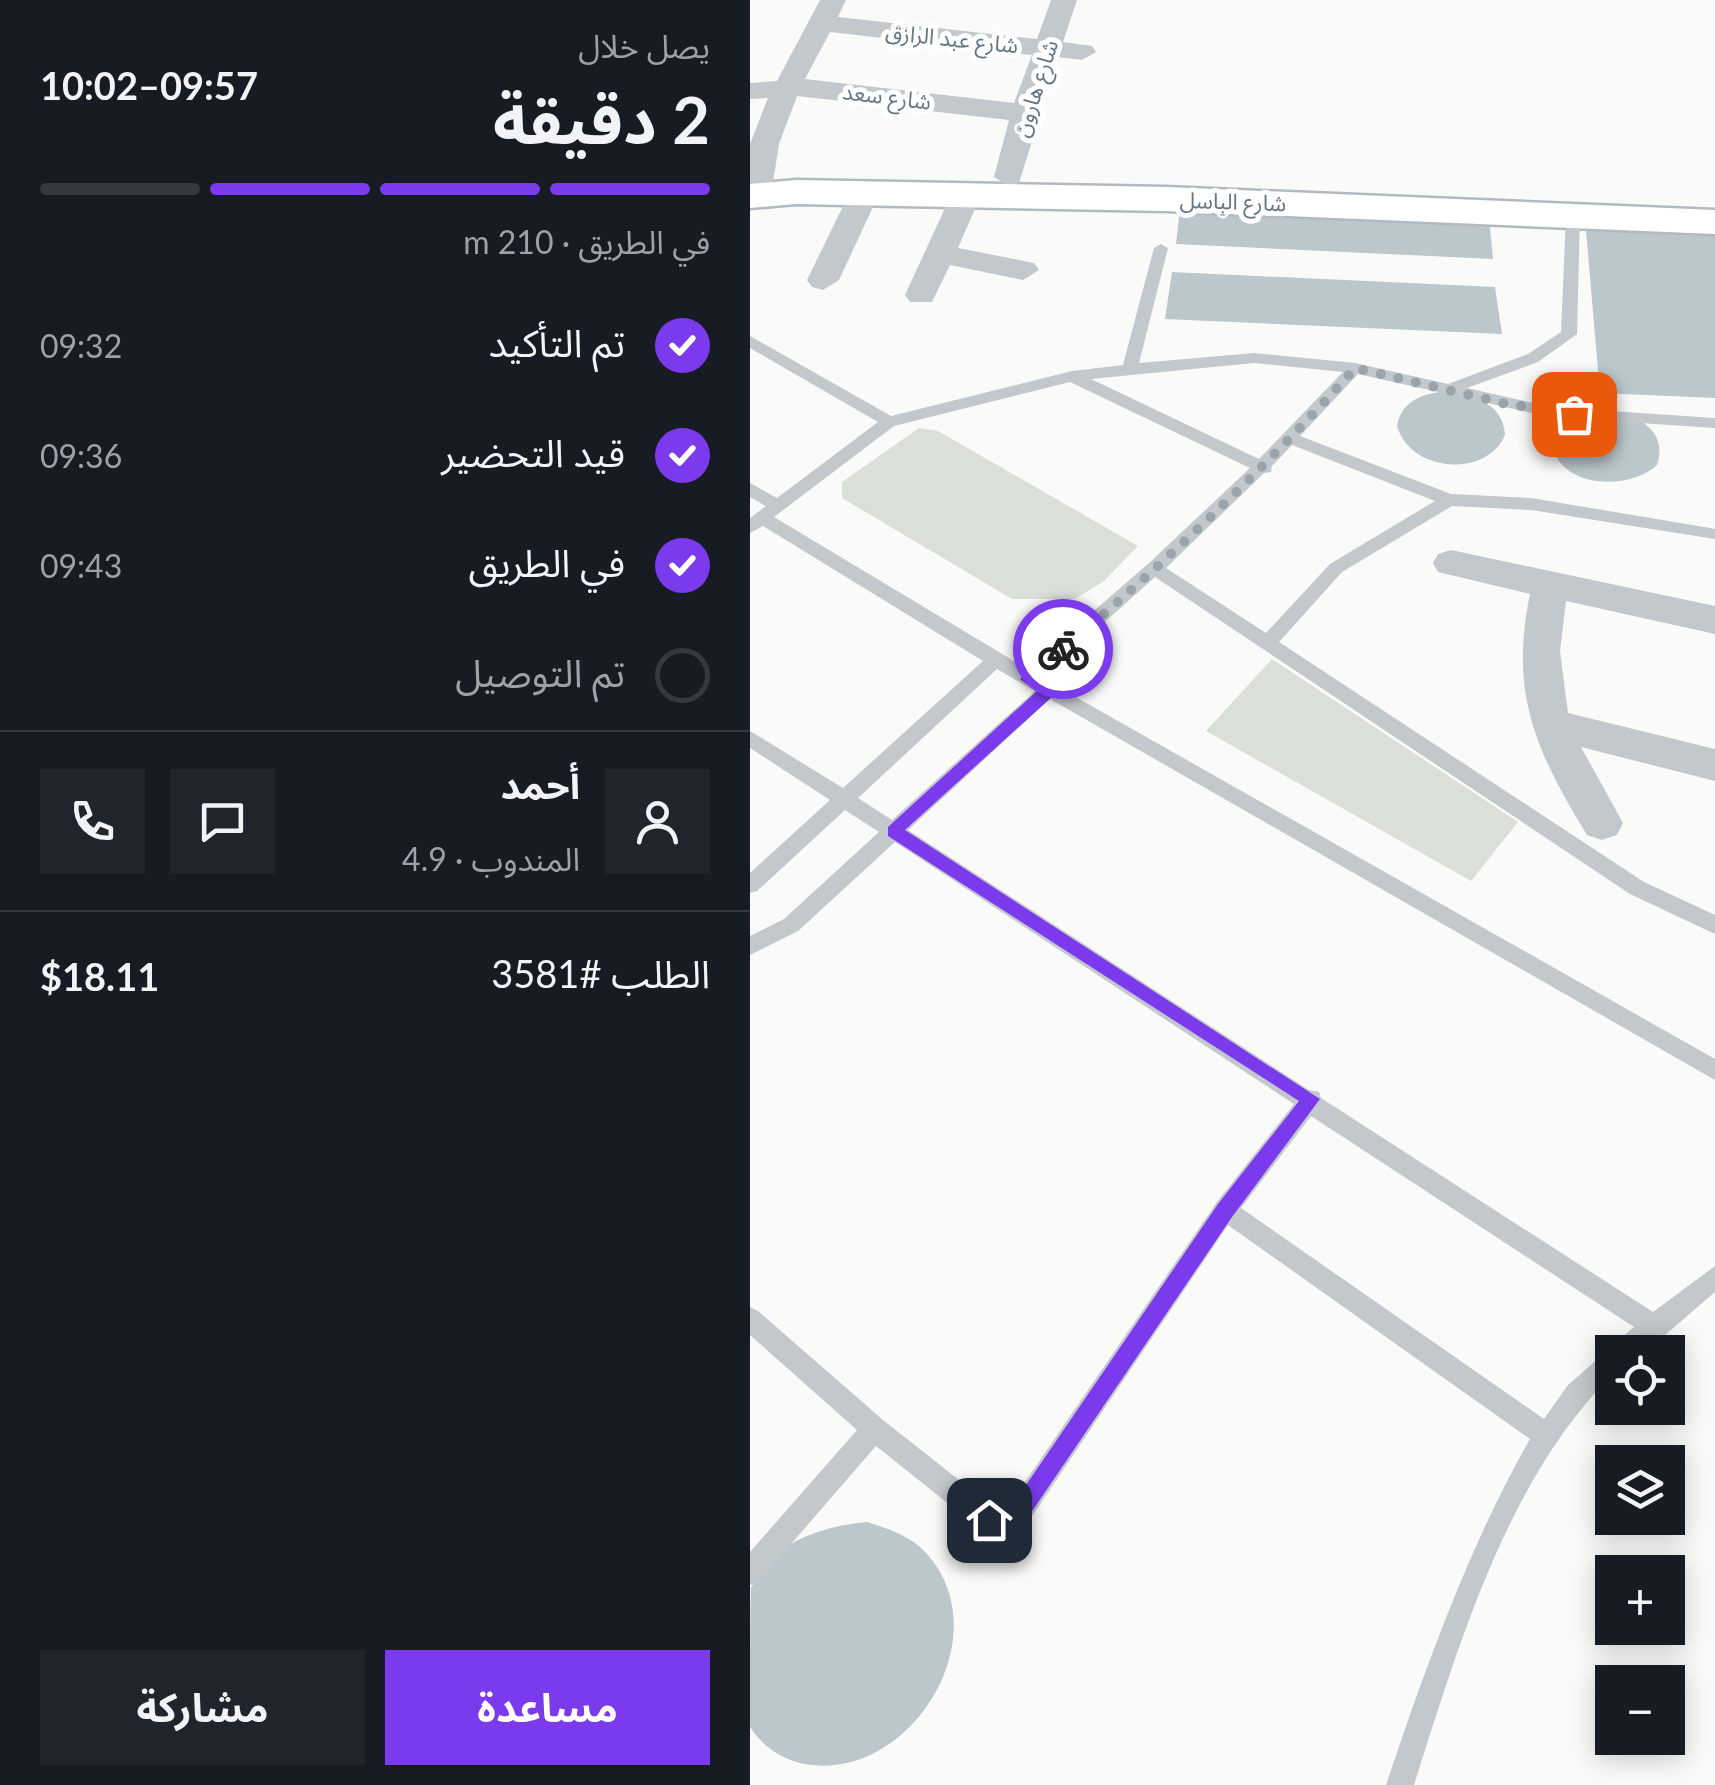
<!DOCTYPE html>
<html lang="ar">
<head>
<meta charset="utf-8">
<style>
  body { margin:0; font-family:Lato,"Noto Sans Arabic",sans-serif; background:#20242c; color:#f1f3f6; direction:rtl; height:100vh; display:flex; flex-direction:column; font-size:38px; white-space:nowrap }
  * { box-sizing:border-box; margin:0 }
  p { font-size:32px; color:#9ea1a6 }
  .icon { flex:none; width:55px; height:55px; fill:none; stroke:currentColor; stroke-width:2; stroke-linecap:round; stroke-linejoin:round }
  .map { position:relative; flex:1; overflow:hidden; direction:ltr }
  .side { display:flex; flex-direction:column; background:#171b24; width:750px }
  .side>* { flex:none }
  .controls { position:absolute; left:845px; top:1335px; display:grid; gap:20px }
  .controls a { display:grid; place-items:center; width:90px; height:90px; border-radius:0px; background:#171b24; box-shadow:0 5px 25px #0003; font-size:50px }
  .pin { position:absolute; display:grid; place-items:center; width:85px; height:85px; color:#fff; margin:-42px; border-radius:20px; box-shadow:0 5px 15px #0006 }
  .courier { position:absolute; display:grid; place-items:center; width:100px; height:100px; margin:-50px; border:8px solid #7c3aed; border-radius:50%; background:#fff; color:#222; box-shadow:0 2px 12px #0007 }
  .head em { font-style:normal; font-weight:700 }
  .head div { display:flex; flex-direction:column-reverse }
  .head { display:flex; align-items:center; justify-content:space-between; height:170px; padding:0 40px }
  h1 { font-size:65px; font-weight:700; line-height:75px }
  .bar { display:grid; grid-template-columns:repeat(4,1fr); gap:15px 10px; align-content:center; height:120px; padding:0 40px }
  .bar i { height:12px; border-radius:8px; background:#363941 }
  .bar .selected { background:#7c3aed }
  .bar p { grid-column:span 4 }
  .line { display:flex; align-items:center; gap:25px; padding:0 40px; border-top:2px solid #363941 }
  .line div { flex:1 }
  .round { display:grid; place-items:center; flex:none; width:105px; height:105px; border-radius:0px; background:#20242c }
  ol { padding:0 40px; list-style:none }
  li { display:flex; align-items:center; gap:30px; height:110px }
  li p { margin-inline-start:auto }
  li .icon { padding:10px; border-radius:50%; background:#7c3aed; color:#fff; stroke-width:4 }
  li:last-child { color:#9ea1a6 }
  li i { width:55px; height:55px; border:5px solid #363941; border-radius:50% }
  .button { display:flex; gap:20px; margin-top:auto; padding:20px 40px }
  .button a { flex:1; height:115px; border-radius:0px; background:#7c3aed; color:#fff; font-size:40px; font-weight:700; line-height:115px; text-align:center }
  .button a+a { background:#20242c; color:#f1f3f6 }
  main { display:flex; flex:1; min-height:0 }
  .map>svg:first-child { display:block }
  .green { fill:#dadfd7 }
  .water { fill:#bbc7cb }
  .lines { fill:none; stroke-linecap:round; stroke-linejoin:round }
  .secondary-casing { stroke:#b3babf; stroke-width:5 }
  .service { fill:#c3c8cc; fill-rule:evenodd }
  .minor { fill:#c3c8cc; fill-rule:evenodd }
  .secondary { fill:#fff; fill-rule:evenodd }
  .route { fill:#7c3aed }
  .done { stroke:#99a4ac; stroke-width:10; stroke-dasharray:0 18 }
  .labels { text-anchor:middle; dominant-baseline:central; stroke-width:10; stroke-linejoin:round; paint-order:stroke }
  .far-street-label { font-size:22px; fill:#657683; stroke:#fff }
</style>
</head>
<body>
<main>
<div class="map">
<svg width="965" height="1785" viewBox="0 0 965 1785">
  <rect width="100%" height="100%" fill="#fafaf8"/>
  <!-- green -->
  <g class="green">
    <path d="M169 428 188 431 388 546 354 581 325 599H262L92 498V482Z"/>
    <path d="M522 659 768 822 721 881 456 731Z"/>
  </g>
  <!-- water -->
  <g class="water">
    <path d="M430 209 739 218 743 259 426 244Z"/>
    <path d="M835 219 965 225V398L850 393Z"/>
    <path d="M422 272 745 287 752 334 415 319Z"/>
    <path d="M703 391C728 399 753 404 755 435 736 479 660 472 647 426 652 398 677 392 703 391Z"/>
    <path d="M837 409C870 408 921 422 907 465 875 494 797 487 802 432L821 414Z"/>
    <path d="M117 1522C139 1529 161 1536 177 1554 251 1637 159 1783 55 1764 33 1760 13 1747 0 1727 0 1700 0 1608 1 1588 21 1542 73 1526 117 1522Z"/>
  </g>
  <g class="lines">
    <!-- secondary casing -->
    <g class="secondary-casing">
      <path id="secondary" d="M46 180 416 187 965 210V234L416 211 46 204 0 208V184Z"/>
    </g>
    <!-- service -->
    <path class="service" d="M823 212 830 216 827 334 788 362 717 388 800 407 965 418V428L800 417 608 374 550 436 701 494 781 498 960 528 965 529V539L781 510 702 506 592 572 529 642 894 882 965 915V934L880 894 405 577 292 678 965 1059V1080L300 699 158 830 559 1090 569 1092 571 1098 903 1312 965 1266V1292L914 1336 890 1352H862V1375C757 1479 708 1647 664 1785H636C676 1666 718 1548 780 1439L478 1225 272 1531 252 1538 230 1529 126 1446 9 1581 0 1585V1552L107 1430 0 1335V1307L8 1311 133 1420 247 1510 255 1511 467 1202 544 1104 145 842 48 931 0 955V936L34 919 129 832 95 810 7 891 0 893V873L80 800 0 748V731L93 788 233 661 13 526 0 533V518L16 506 0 497V483L27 498 128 422 0 348V336L141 416 322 371 373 365 404 248 411 244 418 248 389 363 504 353 605 363 698 384 778 354 811 332 816 216ZM504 363 593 372 509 459 341 379ZM320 382 500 468 399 563 277 669 24 517 144 426ZM542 445 685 501 580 564 516 633 416 568 514 473 521 472 522 466ZM247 669 285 691 142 820 108 798ZM561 1116 884 1327 818 1385 794 1419 491 1208Z"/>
    <!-- minor -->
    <g class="minor">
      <path d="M70 0H96L88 17 287 39 301 0H327L313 42 342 46 346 52 332 60 308 57 269 183 259 186 244 177 259 120 47 96 29 144 21 195 17 201 0 202V144L18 98 0 99V83L27 81ZM80 32 282 55 264 103 55 79Z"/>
      <path d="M114 185 129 194 89 280 73 290 62 287 57 280 99 194Z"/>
      <path d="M216 186 231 195 208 248 284 263 289 270 273 280 200 265 182 302H160L155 295 201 195Z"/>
      <path d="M701 550 965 606V634L816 601 810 651 818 713 965 749V781L831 747 873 823 867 835 852 840 837 835C786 751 759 694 780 594L688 572 683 563 688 554Z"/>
    </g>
    <!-- secondary -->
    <use href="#secondary" class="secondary"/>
  </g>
  <!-- route -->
  <path class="route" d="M308 645 320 649 289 678 304 686V695L155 830 570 1099 482 1217 270 1529 252 1535 232 1528V1513H257L468 1204 549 1101 138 836V827L287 691 270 679Z"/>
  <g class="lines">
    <!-- done -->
    <path class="done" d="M313 649C417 561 514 470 605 368L757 404 824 414"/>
  </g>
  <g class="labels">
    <!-- far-street labels -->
    <g class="far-street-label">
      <text transform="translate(202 38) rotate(6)">شارع عبد الرازق</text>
      <text transform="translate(285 88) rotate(-72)">شارع هارون</text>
      <text transform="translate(137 96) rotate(7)">شارع سعد</text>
      <text transform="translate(483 201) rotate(2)">شارع الباسل</text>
    </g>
  </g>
</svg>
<div class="controls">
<a><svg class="icon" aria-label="locate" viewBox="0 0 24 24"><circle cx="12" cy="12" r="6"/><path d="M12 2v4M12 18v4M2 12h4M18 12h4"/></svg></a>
<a><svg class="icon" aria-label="layers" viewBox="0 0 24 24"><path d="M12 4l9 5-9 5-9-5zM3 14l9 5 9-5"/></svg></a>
<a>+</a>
<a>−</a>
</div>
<div class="pin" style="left:824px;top:414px;background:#ea580c"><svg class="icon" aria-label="bag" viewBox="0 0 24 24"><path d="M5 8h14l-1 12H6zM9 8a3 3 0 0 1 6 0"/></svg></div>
<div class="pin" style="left:239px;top:1520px;background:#1f2937"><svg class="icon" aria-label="home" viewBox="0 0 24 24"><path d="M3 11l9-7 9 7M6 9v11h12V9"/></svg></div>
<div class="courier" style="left:313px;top:649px"><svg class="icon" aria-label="bike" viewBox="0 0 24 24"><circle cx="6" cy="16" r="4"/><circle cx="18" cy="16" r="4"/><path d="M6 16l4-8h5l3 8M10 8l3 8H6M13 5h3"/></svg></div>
</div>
<section class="side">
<div class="head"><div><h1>2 دقيقة</h1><p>يصل خلال</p></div><em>09:57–10:02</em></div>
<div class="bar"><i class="selected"></i><i class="selected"></i><i class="selected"></i><i></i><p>في الطريق · 210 m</p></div>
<ol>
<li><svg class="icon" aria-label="check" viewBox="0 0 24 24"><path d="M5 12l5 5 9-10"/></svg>تم التأكيد<p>09:32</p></li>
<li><svg class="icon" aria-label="check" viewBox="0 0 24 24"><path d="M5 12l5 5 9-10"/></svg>قيد التحضير<p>09:36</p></li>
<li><svg class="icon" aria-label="check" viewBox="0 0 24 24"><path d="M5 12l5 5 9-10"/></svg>في الطريق<p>09:43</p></li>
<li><i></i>تم التوصيل</li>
</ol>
<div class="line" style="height:180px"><a class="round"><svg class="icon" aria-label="person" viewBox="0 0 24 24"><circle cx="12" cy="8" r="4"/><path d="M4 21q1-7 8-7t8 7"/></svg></a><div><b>أحمد</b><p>المندوب · 4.9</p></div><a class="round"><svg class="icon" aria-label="chat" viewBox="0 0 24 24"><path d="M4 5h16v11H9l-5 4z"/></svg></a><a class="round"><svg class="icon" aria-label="phone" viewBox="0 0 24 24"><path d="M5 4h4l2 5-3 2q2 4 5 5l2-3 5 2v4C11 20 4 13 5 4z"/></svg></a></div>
<div class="line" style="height:130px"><div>الطلب #3581</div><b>$18.11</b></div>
<div class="button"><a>مساعدة</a><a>مشاركة</a></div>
</section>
</main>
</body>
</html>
